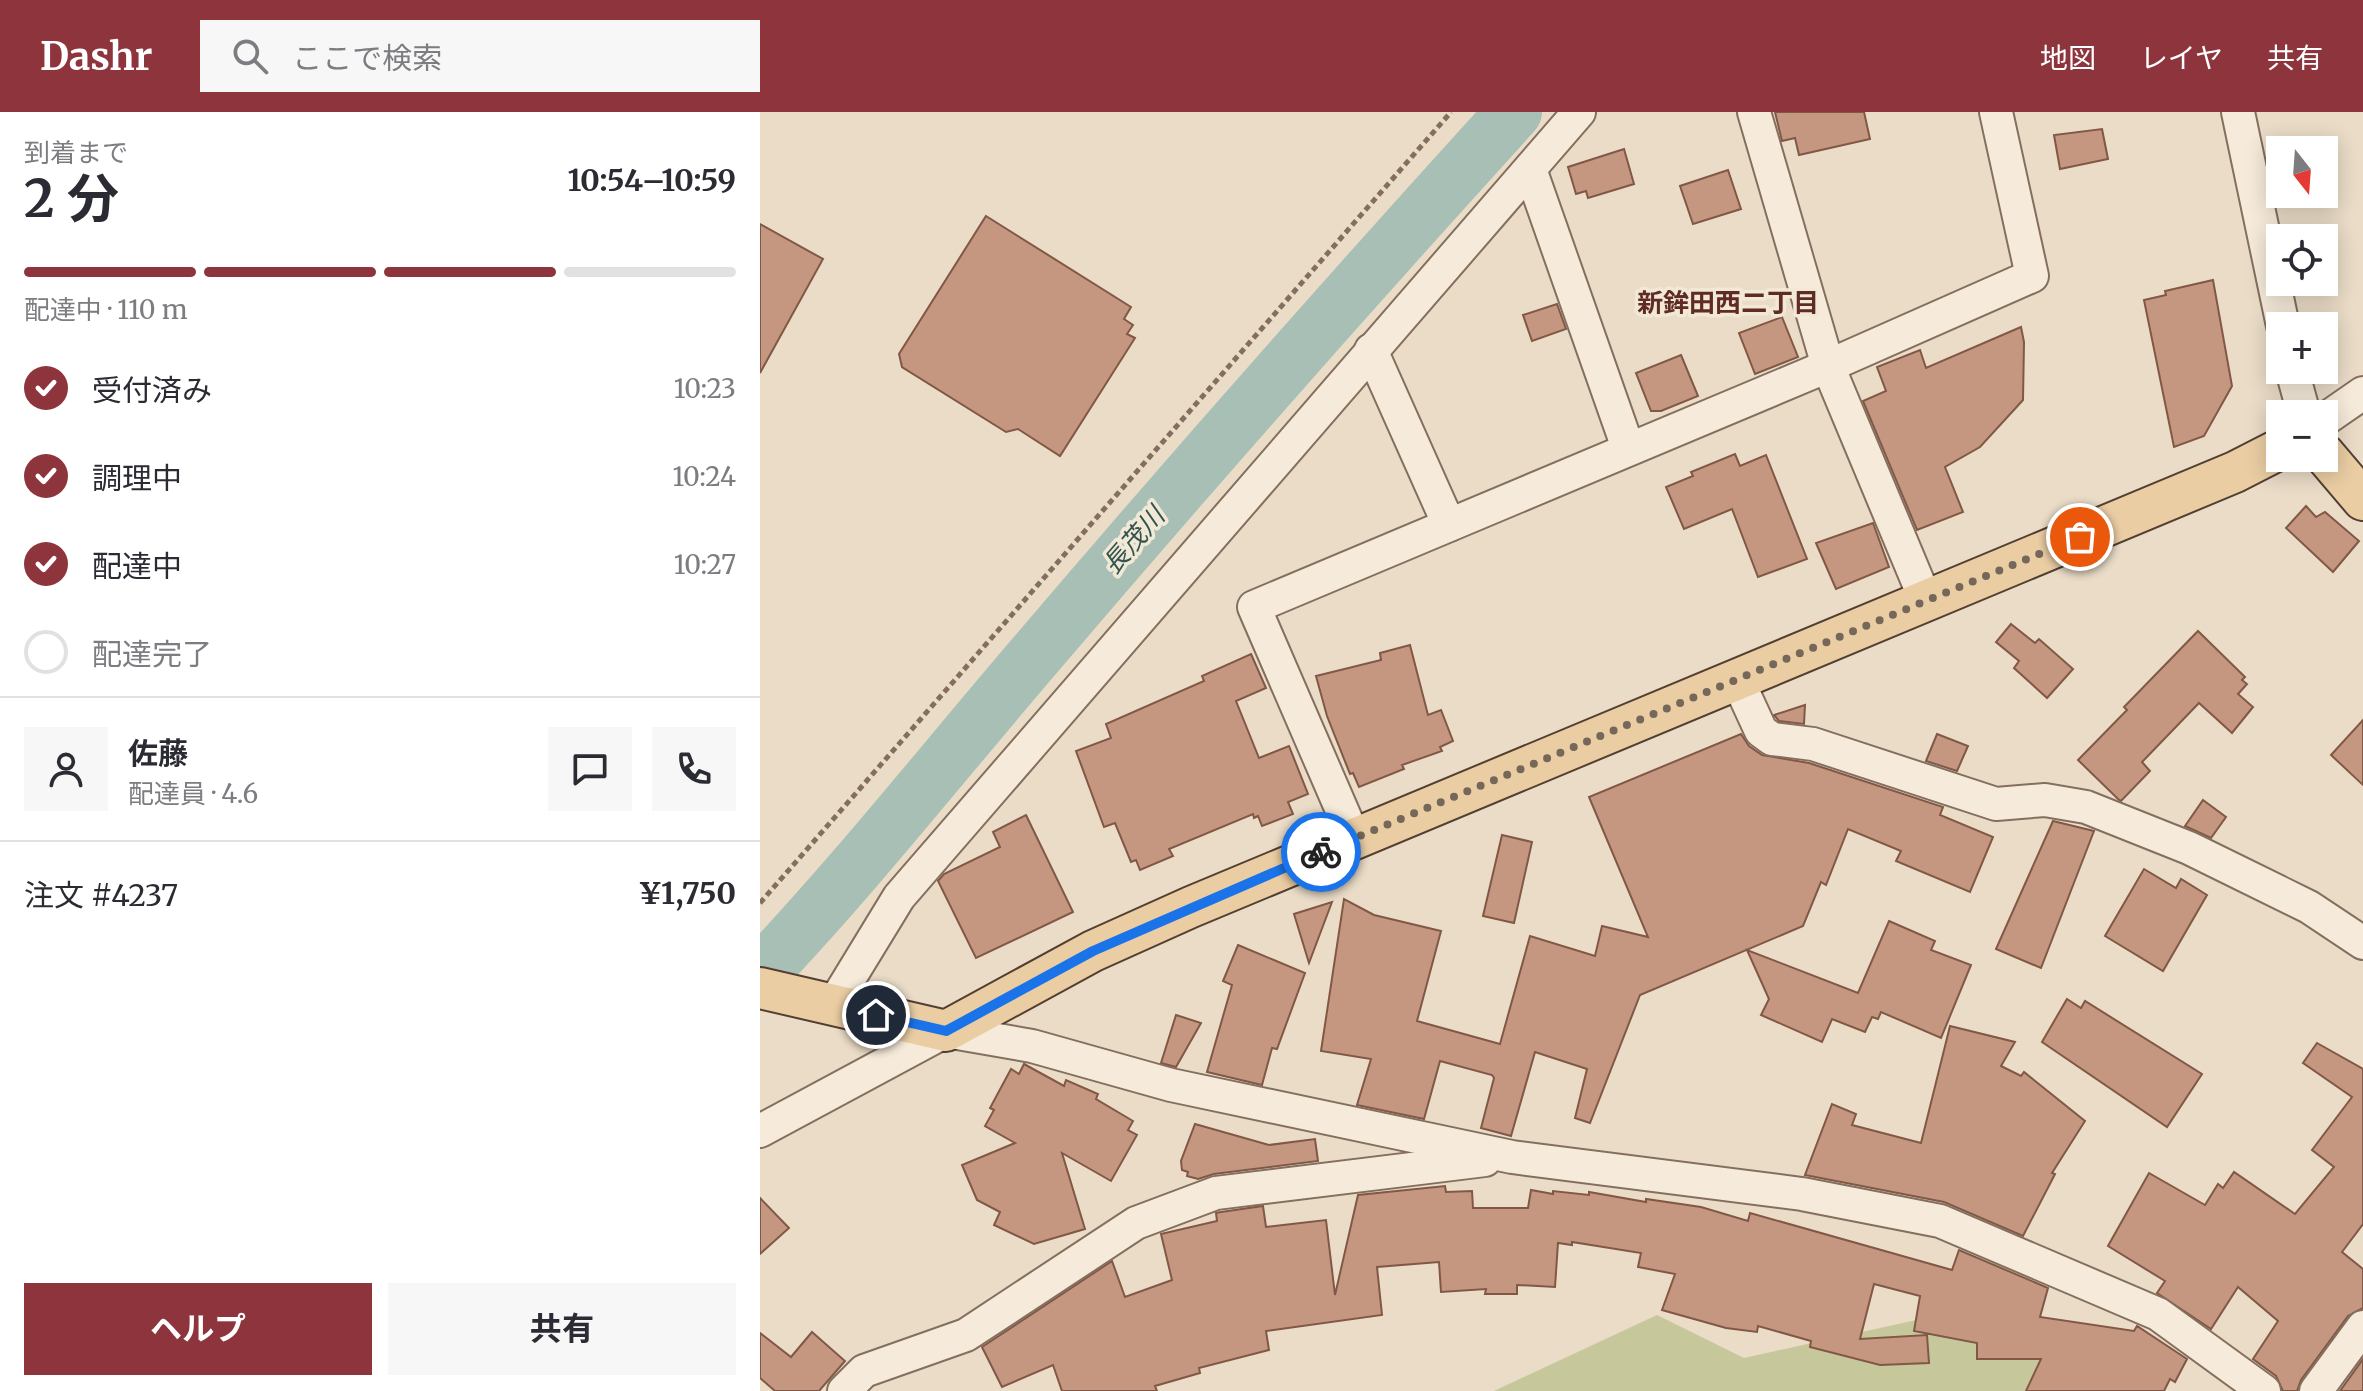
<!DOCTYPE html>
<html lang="ja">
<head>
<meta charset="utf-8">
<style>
  body { margin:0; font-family:Merriweather,"Noto Sans JP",serif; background:#f7f7f7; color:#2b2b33; height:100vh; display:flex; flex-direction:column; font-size:30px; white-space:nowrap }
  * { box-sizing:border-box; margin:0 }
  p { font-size:26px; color:#7c7c81 }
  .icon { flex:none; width:44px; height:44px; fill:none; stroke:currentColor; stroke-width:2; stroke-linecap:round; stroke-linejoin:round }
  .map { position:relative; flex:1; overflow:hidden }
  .sheet { display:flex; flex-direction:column; background:#fff; width:760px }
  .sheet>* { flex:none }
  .needle { width:52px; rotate:163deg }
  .controls { position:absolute; left:1506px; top:24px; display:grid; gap:16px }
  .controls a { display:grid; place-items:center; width:72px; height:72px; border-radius:0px; background:#fff; box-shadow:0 4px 20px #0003; font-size:40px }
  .pin { position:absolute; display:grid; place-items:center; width:68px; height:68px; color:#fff; margin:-34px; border:4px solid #fff; border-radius:50%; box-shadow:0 2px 8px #0007 }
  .courier { position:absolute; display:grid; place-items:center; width:80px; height:80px; margin:-40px; border:6px solid #1a73e8; border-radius:50%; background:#fff; color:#222; box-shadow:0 2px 10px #0007 }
  .summary em { font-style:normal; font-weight:700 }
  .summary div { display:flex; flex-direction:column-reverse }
  .summary { display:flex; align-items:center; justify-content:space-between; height:136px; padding:0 24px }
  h1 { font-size:52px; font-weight:700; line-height:60px }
  .bar { display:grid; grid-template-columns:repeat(4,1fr); gap:12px 8px; align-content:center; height:96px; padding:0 24px }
  .bar i { height:10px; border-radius:6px; background:#e1e1e2 }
  .bar .current { background:#8e343d }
  .bar p { grid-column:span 4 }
  .line { display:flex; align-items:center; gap:20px; padding:0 24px; border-top:2px solid #e1e1e2 }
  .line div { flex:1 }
  .round { display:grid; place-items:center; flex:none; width:84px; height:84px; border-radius:0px; background:#f7f7f7 }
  ol { padding:0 24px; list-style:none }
  li { display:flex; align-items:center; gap:24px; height:88px }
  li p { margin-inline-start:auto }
  li .icon { padding:8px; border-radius:50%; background:#8e343d; color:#fff; stroke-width:4 }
  li:last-child { color:#7c7c81 }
  li i { width:44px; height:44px; border:4px solid #e1e1e2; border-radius:50% }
  .button { display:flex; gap:16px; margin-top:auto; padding:16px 24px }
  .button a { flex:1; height:92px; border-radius:0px; background:#8e343d; color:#fff; font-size:32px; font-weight:700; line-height:92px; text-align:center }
  .button a+a { background:#f7f7f7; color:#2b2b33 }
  header { display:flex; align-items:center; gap:48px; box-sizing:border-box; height:112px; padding:0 40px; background:#8e343d; color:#fff }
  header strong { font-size:38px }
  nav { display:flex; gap:44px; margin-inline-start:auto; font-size:28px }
  .search { width:560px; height:72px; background:#f7f7f7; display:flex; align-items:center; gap:20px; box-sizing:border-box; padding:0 28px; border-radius:0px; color:#7c7c81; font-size:30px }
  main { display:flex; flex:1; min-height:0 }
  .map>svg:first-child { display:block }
  .green { fill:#c7c79c }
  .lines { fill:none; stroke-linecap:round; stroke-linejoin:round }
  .river { stroke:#a8bfb6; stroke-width:56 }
  .building { fill:#c59781; stroke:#815846; stroke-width:2 }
  .minor-casing { stroke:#846f5e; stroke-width:36 }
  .major-casing { stroke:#533e32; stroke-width:44 }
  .path { stroke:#846f5e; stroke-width:5; stroke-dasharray:6 4; stroke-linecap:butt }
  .minor { stroke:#f6ebda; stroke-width:32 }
  .major { stroke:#eacda3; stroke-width:40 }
  .done { stroke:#75685a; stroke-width:8; stroke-dasharray:0 14.4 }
  .route { stroke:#1a73e8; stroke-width:10 }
  .labels { text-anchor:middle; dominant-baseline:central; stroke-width:7; stroke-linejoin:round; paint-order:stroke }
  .neighbourhood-label { font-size:26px; font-weight:bold; fill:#5f2b24; stroke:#f2e8d6 }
  .water-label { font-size:26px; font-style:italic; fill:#31544f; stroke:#f2e8d6 }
</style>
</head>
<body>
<header>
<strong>Dashr</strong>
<div class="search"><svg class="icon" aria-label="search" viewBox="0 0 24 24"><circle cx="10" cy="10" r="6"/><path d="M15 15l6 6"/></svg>ここで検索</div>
<nav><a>地図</a><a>レイヤ</a><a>共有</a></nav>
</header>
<main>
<section class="sheet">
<div class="summary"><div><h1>2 分</h1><p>到着まで</p></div><em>10:54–10:59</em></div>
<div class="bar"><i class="current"></i><i class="current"></i><i class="current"></i><i></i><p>配達中 · 110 m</p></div>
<ol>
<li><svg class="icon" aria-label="check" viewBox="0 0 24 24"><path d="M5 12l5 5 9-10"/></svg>受付済み<p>10:23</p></li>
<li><svg class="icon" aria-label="check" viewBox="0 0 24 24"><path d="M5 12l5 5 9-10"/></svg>調理中<p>10:24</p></li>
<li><svg class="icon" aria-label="check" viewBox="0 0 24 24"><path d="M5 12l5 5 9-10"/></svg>配達中<p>10:27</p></li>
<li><i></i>配達完了</li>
</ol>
<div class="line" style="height:144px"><a class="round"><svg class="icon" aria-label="person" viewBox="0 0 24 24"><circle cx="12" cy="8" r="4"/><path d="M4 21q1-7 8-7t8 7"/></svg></a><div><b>佐藤</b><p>配達員 · 4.6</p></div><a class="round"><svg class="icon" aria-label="chat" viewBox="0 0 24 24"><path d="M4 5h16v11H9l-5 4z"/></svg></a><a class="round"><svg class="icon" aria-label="phone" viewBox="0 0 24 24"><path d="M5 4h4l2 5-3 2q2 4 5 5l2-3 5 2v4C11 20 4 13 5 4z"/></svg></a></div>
<div class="line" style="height:104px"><div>注文 #4237</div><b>¥1,750</b></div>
<div class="button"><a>ヘルプ</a><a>共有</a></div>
</section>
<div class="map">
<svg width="1603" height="1279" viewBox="0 0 1603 1279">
  <rect width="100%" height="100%" fill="#eadcc7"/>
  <!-- green -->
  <path class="green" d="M897 1203 984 1246 1179 1203 1293 1229 1312 1279H734Z"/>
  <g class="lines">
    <!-- river -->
    <path class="river" d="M0 862C97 760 185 648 277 541 433 358 592 178 754 0"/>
  </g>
  <!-- building -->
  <g class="building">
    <path d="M1015 0H1104L1110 27 1039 43 1035 26 1022 29Z"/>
    <path d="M1342 17 1348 47 1300 57 1294 23Z"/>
    <path d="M864 37 874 72 828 86 826 79 816 82 808 55Z"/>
    <path d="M968 58 981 97 933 112 920 74Z"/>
    <path d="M226 104 371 195 364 207 373 213 367 222 375 226 300 344 258 317 246 320 142 255 139 242Z"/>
    <path d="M0 112 63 147 0 261Z"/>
    <path d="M1453 168 1472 274 1444 324 1414 335 1384 188 1406 183 1405 179Z"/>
    <path d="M797 192 806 217 772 229 763 203Z"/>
    <path d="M1022 205 1038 245 995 262 979 221Z"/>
    <path d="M1261 215 1264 230 1263 288 1220 335 1185 355 1203 400 1157 418 1103 289 1126 279 1117 255 1160 238 1166 256Z"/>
    <path d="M921 243 938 284 901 299H891L876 261Z"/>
    <path d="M975 342 980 354 1006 343 1047 447 998 465 972 397 924 417 906 375 933 364 931 360Z"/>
    <path d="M1546 394 1556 405 1565 400 1599 429 1573 460 1526 416Z"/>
    <path d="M1113 411 1129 455 1076 477 1056 431Z"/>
    <path d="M1251 512 1275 531 1279 527 1313 557 1287 586 1254 556 1259 549 1236 530Z"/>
    <path d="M1438 519 1485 565 1482 568 1487 572 1478 582 1493 595 1472 621 1439 591 1382 650 1390 659 1361 689 1358 687 1318 648 1367 598 1364 595Z"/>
    <path d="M650 533 668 603 681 598 693 629 680 635 682 639 642 653 644 657 599 675 593 661 590 662 567 604 556 564 621 548 620 541Z"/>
    <path d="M491 542 506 576 476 589 499 646 529 634 548 682 528 690 533 702 502 714 498 704 494 706 493 702 409 737 413 744 380 758 376 748 371 750 355 711 344 715 316 639 351 626 346 612 444 569 442 564Z"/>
    <path d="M1045 593 1044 612 1019 609 1014 603Z"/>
    <path d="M1603 608V673L1571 643Z"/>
    <path d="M981 622 989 634 1002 643 1049 651 1183 695 1180 703 1233 725 1210 780 1136 749 1141 739 1088 717 1066 773 1061 770 1043 814 880 883 830 1011 815 1006 827 957 775 940 751 1024 721 1016 734 966 732 963 680 949 664 1007 597 993 611 947 561 939 584 787 614 803 681 819 657 909 740 932 770 824 835 844 842 814 888 825 829 685Z"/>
    <path d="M1177 622 1208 634 1197 659 1166 649Z"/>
    <path d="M1443 688 1466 705 1451 726 1425 714Z"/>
    <path d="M266 703 313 800 216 846 178 769 184 762 240 735 233 720Z"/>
    <path d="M1293 709 1334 719 1281 856 1236 837Z"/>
    <path d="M742 723 772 730 754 811 723 804Z"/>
    <path d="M1384 757 1416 776 1421 767 1447 783 1403 859 1345 824Z"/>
    <path d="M572 790 549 851 534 802Z"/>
    <path d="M1129 809 1175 829 1171 838 1211 853 1181 926 1121 900 1118 907 1112 905 1105 920 1072 907 1062 930 1001 903 1009 887 987 838 1098 881Z"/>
    <path d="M478 833 545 861 517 937 512 936 502 973 447 960 472 873 463 869Z"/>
    <path d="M1307 887 1321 896 1325 889 1442 962 1407 1015 1282 930Z"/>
    <path d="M416 903 441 911 416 955 401 951Z"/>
    <path d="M1190 914 1255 930 1241 954 1261 964 1264 960 1325 1009 1292 1061 1295 1062 1263 1124 1184 1090 1045 1063 1072 992 1096 1002 1092 1013 1161 1031Z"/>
    <path d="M1557 931 1603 957V1112L1582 1140 1603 1157V1196L1588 1204 1541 1268 1537 1279H1523L1516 1264 1493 1247 1518 1209 1478 1175 1451 1217 1397 1181 1405 1169 1348 1134 1389 1061 1445 1093 1458 1072 1463 1076 1474 1060 1535 1102 1574 1055 1552 1038 1592 985 1543 951Z"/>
    <path d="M264 952 304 974 306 968 338 982 336 987 373 1009 368 1018 377 1023 351 1069 302 1041 325 1117 274 1132 234 1113 240 1100 217 1088 202 1053 255 1031 225 1014 234 998 230 996 251 957 259 962Z"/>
    <path d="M435 1012 509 1033 555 1027 558 1049 454 1062 438 1067 427 1064 428 1060 422 1058 421 1049Z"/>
    <path d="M685 1074 686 1080 712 1079 713 1096H768L771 1078 793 1082V1079L829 1083V1080L886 1090V1087L941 1095 988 1109 990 1101 1192 1158 1199 1138 1288 1176 1280 1205 1374 1219 1377 1214 1427 1247 1415 1270 1410 1267 1404 1279H1266L1281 1247H1217V1231L1154 1219 1160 1184 1114 1172 1100 1227 1167 1223 1169 1251 1120 1253 1050 1235 1051 1229 998 1214 997 1220 966 1216 902 1198 915 1162 878 1155 881 1141 812 1130V1133L798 1131 795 1175 757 1173V1182H725L726 1177 681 1180 679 1150 617 1155 622 1203 506 1219 509 1238 439 1256 440 1261 395 1274 397 1279H302L293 1253 242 1275 222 1235 352 1149 365 1185 412 1168 401 1122 457 1109 456 1101 461 1100 503 1094 506 1115 566 1108 575 1183 598 1083Z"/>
    <path d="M0 1086 29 1116 0 1142Z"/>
    <path d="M52 1220 85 1249 59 1279H15L0 1266V1221L31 1245Z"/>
    <path d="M1603 1247V1279H1580Z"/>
  </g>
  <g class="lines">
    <!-- minor casing -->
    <g class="minor-casing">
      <g id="minor">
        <path d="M994 0 1068 254 1166 489"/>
        <path d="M1478 0 1523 214"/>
        <path d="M770 57 868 336"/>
        <path d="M611 238 689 413"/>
        <path d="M1532 258 1544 302"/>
        <path d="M1564 308 1603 281"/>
        <path d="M978 569 1001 619 1012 627 1053 632 1236 692 1285 688 1326 695 1429 736 1549 795 1603 831"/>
        <path d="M594 726 494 495 1068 254 1272 164 1236 0"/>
        <path d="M73 893 139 785 819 0"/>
        <path d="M0 1019 186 919 272 934 411 973 752 1045 1042 1082 1180 1109 1398 1202 1504 1279"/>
        <path d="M84 1279 104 1259 206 1223 376 1111 456 1081 725 1048"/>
        <path d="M1556 1279 1603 1215"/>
      </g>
    </g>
    <!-- major casing -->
    <g class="major-casing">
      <g id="major">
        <path d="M1564 342 1603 388"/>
        <path d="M0 876 186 919 333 839 431 795 1475 360 1520 337"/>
      </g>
    </g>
    <!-- path -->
    <path class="path" d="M0 791 691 0"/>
    <!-- minor -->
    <use href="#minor" class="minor"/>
    <!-- major -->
    <use href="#major" class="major"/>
  </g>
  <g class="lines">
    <!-- done -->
    <path class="done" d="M561 740 1320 425"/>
    <!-- route -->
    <path class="route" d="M116 903 186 919 333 839 561 740"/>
  </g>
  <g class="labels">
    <!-- neighbourhood labels -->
    <g class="neighbourhood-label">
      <text x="968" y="190">新鉾田西二丁目</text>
    </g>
    <!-- water labels -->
    <g class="water-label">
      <text transform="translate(373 428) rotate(-49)">長茂川</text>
    </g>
  </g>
</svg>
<div class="controls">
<a><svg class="needle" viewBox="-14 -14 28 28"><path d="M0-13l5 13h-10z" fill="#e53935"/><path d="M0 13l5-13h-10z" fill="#7c7c81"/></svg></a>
<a><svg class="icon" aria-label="locate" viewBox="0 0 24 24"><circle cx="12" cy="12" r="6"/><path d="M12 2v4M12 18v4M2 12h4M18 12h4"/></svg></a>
<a>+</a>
<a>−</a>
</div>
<div class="pin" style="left:1320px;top:425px;background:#ea580c"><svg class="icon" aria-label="bag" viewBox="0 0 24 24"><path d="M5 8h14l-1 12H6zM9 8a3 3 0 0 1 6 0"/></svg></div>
<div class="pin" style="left:116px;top:903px;background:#1f2937"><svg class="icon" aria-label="home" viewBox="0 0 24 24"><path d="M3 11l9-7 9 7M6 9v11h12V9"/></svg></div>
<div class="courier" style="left:561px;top:740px"><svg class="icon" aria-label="bike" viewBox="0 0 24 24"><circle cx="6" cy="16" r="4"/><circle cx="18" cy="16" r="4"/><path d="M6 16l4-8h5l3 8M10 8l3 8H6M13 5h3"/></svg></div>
</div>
</main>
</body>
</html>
